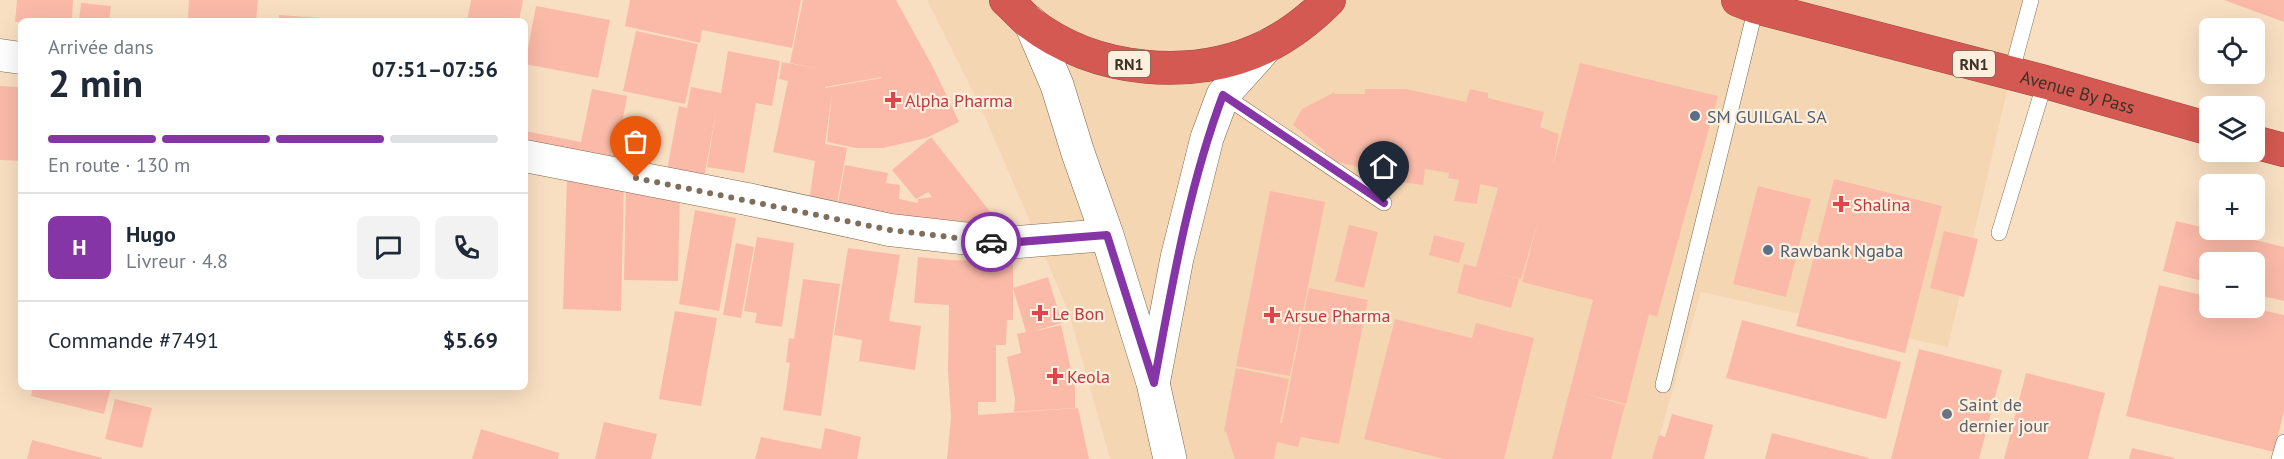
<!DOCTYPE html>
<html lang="fr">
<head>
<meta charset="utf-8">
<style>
  body { margin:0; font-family:"PT Sans",sans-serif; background:#f2f2f3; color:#1f2937; height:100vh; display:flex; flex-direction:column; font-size:22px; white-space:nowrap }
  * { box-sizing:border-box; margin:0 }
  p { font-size:20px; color:#747a83 }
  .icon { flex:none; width:33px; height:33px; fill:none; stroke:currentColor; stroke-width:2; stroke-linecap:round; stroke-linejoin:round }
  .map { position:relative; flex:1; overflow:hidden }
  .sheet { position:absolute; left:18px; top:18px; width:510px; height:372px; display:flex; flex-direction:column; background:#fff; border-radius:9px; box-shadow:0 6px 24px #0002 }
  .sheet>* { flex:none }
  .buttons { position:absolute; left:2199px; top:18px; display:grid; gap:12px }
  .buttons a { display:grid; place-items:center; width:66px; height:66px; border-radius:9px; background:#fff; box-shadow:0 6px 24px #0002; font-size:30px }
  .pin { position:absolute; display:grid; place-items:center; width:51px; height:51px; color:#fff; margin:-62px -26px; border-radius:50% 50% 50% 0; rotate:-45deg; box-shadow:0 0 6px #0007 }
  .pin .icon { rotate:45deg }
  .courier { position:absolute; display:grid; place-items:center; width:60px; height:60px; margin:-30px; border:4px solid #8535a5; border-radius:50%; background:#fff; color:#222; box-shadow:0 2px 8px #0007 }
  .summary em { font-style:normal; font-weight:700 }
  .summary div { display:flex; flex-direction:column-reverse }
  .summary { display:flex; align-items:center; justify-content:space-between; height:102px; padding:0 30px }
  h1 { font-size:39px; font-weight:700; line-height:45px }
  .bar { display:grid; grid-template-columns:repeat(4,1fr); gap:9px 6px; align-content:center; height:72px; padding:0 30px }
  .bar i { height:8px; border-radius:4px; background:#e0e1e3 }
  .bar .active { background:#8535a5 }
  .bar p { grid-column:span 4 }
  .line { display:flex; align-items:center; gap:15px; padding:0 30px; border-top:2px solid #e0e1e3 }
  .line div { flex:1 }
  .round { display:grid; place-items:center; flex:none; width:63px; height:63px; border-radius:9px; background:#f2f2f3 }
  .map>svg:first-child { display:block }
  .built { fill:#f5d6b2 }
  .building { fill:#fbbaa8; fill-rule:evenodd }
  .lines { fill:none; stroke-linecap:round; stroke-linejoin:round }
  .lane-casing { stroke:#7e684e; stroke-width:16 }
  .street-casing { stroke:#7e684e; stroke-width:33 }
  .secondary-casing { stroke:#7e684e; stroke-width:34 }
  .highway-casing { stroke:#9f4b43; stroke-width:34 }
  .lane { stroke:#fff; stroke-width:15 }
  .street { stroke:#fff; stroke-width:32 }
  .secondary { stroke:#fff; stroke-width:33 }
  .highway { stroke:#d45952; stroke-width:33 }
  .done { stroke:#7e6f5d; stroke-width:6; stroke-dasharray:0 10.8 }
  .route { stroke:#8535a5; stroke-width:8 }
  .health-dot { fill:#e0444e; stroke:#feefdd; stroke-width:2 }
  .service-dot { fill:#5c6f8a; stroke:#feefdd; stroke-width:2 }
  .worship-dot { fill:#6b7280; stroke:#feefdd; stroke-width:2 }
  .labels { text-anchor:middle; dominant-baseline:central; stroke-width:4.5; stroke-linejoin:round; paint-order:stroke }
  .shield { fill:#feefdd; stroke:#766b5d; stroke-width:1.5 }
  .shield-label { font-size:16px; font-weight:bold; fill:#3c3226 }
  .street-label { font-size:18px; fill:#3c3226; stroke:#feefdd }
  .health-label { font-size:18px; fill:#be3a42; stroke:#feefdd; text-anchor:start }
  .service-label { font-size:18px; fill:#4e5e75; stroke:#feefdd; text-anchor:start }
  .worship-label { font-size:18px; fill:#5b616d; stroke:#feefdd; text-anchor:start }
</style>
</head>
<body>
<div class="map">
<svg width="2284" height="459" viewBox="0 0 2284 459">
  <rect width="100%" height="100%" fill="#f9dfc2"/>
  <!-- built -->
  <path class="built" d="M927 0H2031L2011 74 1948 347 1701 292 1653 459H1110L1069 313 982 110Z"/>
  <!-- building -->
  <g class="building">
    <path d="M17 0H73L72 21 15 22Z"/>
    <path d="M189 0H258L256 21H188Z"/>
    <path d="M471 0H523L519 21H467Z"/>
    <path d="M630 0H801L792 48 702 30 700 43 625 26Z"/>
    <path d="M803 0H896L934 69 959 122 926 138 883 148H856L827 142 832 93 825 144 847 148 835 214 808 209 815 161 773 152 788 81 779 79 782 62 825 70 790 63ZM882 77V78L825 88V87Z"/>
    <path d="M2224 0H2284V22Z"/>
    <path d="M81 3 111 6 109 21H79Z"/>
    <path d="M536 6 610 20 598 78 525 64Z"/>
    <path d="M279 15 322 18V21H279Z"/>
    <path d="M636 31 698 44 685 104 623 91Z"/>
    <path d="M728 51 780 61 772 106 756 103 744 173 707 167 717 107 702 188 665 181 679 106 687 108 691 87 721 93Z"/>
    <path d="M1580 63 1718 96 1657 317 1649 314 1626 404 1582 393 1625 405 1611 459H1552L1593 300 1522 282 1538 221 1521 279 1495 272 1519 279 1511 308 1457 293 1464 264 1476 267 1498 188 1480 184 1477 204 1454 201 1459 180 1448 178 1449 173 1425 169 1423 185 1386 180 1389 163H1392L1394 148H1389L1386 175H1373L1376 145H1371L1367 169 1325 159V151L1293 125 1302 109 1335 92 1334 94H1365V89H1406L1466 102 1470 89 1488 93V98L1544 112 1540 127 1559 134 1553 166Z"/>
    <path d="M0 86 21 87V161L0 160Z"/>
    <path d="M592 89 627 96 620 134 649 140 642 172 525 153V131L581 142Z"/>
    <path d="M931 137 1003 228 836 215 845 165 888 173 886 183 900 185 899 199 918 203V199L932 197 928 192 916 199 892 170Z"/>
    <path d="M567 176 624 177 621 311 563 309Z"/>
    <path d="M1834 179 1942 206 1905 353 1796 326Z"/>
    <path d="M1758 186 1811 199 1786 297 1733 284Z"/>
    <path d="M626 188 680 189 678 281 624 280Z"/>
    <path d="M1270 191 1325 202 1290 376 1236 366Z"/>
    <path d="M695 210 736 218 719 311 679 304Z"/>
    <path d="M2176 221 2284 247V301L2254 294V262H2210V283L2163 271Z"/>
    <path d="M1349 225 1378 232 1364 288 1335 281Z"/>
    <path d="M1944 231 1978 239 1964 297 1930 288Z"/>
    <path d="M1434 235 1465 243 1459 263 1429 255Z"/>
    <path d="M757 237 794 243 782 327 755 323 757 313 744 311Z"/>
    <path d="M736 243 754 247 741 318 723 315Z"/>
    <path d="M848 248 900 255 889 321 921 326 915 370 859 361 862 340 834 335Z"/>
    <path d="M918 257 950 260 1013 262V320H1007L1006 345H996V402H978V415L1078 408 1089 459H947L951 417 948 371 949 305 914 303Z"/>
    <path d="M1048 277 1062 323 1031 332 1061 325 1075 387V408L1014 412 1015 399 1007 357 1021 353 1017 334 1026 332 1013 288Z"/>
    <path d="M803 279 840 284 821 416 783 410 790 363 786 362 789 338 794 339Z"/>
    <path d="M2159 285 2210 297V308H2253L2284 315V411L2274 452 2126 416Z"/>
    <path d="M1309 288 1368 300 1339 444 1301 437 1298 447 1277 442 1274 459H1235L1226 432 1224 431 1236 368 1289 379 1280 423H1282Z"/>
    <path d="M675 311 717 318 701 406 659 399Z"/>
    <path d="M1395 319 1472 338 1476 323 1534 338 1504 459H1444L1364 439Z"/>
    <path d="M1742 320 1901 362 1886 419 1726 378Z"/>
    <path d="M1919 349 2002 370 1979 459H1891Z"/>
    <path d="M2026 373 2105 393 2088 459H2004Z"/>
    <path d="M33 387H111L104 414 31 396Z"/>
    <path d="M115 399 152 408 142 448 105 439Z"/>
    <path d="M1672 414 1713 425 1704 459H1652L1659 435 1665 437Z"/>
    <path d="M604 422 657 434 651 459H595Z"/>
    <path d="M825 428 861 437 857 459H755L761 437 821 449Z"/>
    <path d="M481 429 559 453 558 459H472Z"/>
    <path d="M1772 433 1869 458 1868 459H1765Z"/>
    <path d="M32 440 102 458V459H27Z"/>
    <path d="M2132 448 2175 458 2174 459H2129Z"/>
  </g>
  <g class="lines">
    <!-- lane casing -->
    <g class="lane-casing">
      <g id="lane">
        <path d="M2011 74 2031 0"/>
        <path d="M1223 95 1384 203"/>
        <path d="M1999 233 2045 82"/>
        <path d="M1663 385 1756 7"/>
        <path d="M2279 459 2284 442"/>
      </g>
    </g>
    <!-- street casing -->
    <g class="street-casing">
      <g id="street">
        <path d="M0 55 21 58"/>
        <path d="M525 156 747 199 890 230 1005 243 1107 235"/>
      </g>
    </g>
    <!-- secondary casing -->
    <g class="secondary-casing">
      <g id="secondary">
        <path d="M1030 22 1057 85 1078 153 1107 235 1153 383 1170 459"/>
        <path d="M1154 379 1177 258 1207 138 1223 95 1267 46"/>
      </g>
    </g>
    <!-- highway casing -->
    <g class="highway-casing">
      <g id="highway">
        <path d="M1006 0C1014 7 1021 15 1029 22 1094 73 1194 82 1267 46 1291 34 1311 18 1329 0"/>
        <path id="s1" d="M1738 0 1756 7 2045 82 2210 129"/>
        <path d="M2254 142 2284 150"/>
      </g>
    </g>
    <!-- lane -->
    <use href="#lane" class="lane"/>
    <!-- street -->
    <use href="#street" class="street"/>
    <!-- secondary -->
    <use href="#secondary" class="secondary"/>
    <!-- highway -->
    <use href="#highway" class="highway"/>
  </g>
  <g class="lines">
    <!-- done -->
    <path class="done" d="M636 178 890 230 991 242"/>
    <!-- route -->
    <path class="route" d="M991 242 1005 243 1107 235 1154 383C1172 286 1188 188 1223 95L1384 203"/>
  </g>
  <!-- markers -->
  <g class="health-dot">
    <path d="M890 91h6v6h6v6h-6v6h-6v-6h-6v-6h6z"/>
    <path d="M1838 195h6v6h6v6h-6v6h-6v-6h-6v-6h6z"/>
    <path d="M1037 304h6v6h6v6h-6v6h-6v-6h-6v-6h6z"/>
    <path d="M1269 306h6v6h6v6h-6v6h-6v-6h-6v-6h6z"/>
    <path d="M1052 367h6v6h6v6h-6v6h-6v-6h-6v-6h6z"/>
  </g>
  <g class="service-dot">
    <circle cx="1695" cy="116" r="6"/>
    <circle cx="1768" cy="250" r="6"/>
  </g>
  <circle class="worship-dot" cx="1947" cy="414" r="6"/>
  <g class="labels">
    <!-- shield labels -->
    <g class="shield">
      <rect x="1108" y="51" width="42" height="26" rx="4.5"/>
      <rect x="1953" y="51" width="42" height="26" rx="4.5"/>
    </g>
    <g class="shield-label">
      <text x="1129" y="64">RN1</text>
      <text x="1974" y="64">RN1</text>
    </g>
    <!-- street labels -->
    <g class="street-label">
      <text stroke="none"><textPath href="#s1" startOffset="352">Avenue By Pass</textPath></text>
    </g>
    <!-- health labels -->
    <g class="health-label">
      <text x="905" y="100">Alpha Pharma</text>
      <text x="1853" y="204">Shalina</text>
      <text x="1052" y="313">Le Bon</text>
      <text x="1284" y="315">Arsue Pharma</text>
      <text x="1067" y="376">Keola</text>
    </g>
    <!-- service labels -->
    <g class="service-label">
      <text x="1707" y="116">SM GUILGAL SA</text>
      <text x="1780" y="250">Rawbank Ngaba</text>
    </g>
    <!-- worship labels -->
    <g class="worship-label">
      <text x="1959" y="404">Saint de<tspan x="1959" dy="21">dernier jour</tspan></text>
    </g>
  </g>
</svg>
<div class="buttons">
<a><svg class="icon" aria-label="locate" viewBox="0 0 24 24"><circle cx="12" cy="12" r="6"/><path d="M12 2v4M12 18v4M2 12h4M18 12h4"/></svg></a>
<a><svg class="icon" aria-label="layers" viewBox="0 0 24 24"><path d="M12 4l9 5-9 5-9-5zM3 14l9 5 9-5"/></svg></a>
<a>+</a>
<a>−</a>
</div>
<div class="pin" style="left:636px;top:178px;background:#ea580c"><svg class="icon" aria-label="bag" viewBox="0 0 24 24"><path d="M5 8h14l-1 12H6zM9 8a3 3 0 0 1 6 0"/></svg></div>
<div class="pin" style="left:1384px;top:203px;background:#1f2937"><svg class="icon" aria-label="home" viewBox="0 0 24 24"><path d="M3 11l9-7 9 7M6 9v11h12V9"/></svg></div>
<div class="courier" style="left:991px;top:242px"><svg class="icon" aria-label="car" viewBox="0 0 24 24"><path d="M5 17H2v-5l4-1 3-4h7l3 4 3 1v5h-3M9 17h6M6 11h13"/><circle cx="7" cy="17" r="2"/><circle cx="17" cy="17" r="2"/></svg></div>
<section class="sheet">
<div class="summary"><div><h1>2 min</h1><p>Arrivée dans</p></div><em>07:51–07:56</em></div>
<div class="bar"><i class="active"></i><i class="active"></i><i class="active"></i><i></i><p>En route · 130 m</p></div>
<div class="line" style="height:108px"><b class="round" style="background:#8535a5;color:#fff">H</b><div><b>Hugo</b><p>Livreur · 4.8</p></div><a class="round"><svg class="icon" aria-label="chat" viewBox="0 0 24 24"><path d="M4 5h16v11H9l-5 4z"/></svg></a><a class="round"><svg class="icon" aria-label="phone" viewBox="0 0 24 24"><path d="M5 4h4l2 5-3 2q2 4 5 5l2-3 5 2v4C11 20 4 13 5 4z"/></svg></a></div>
<div class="line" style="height:78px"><div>Commande #7491</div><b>$5.69</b></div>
</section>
</div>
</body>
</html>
